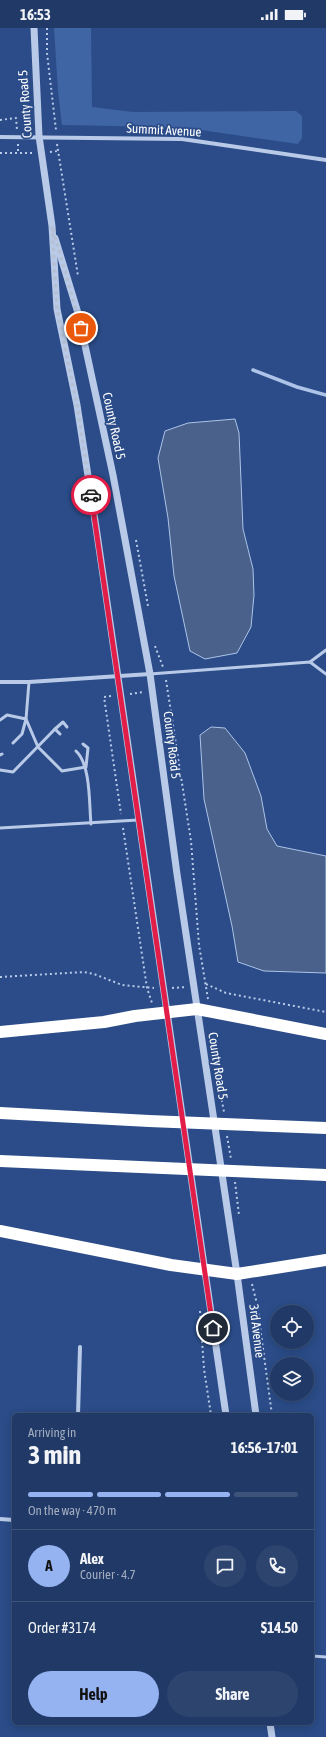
<!DOCTYPE html>
<html lang="en">
<head>
<meta charset="utf-8">
<style>
  body { margin:0; font-family:"Asap Condensed",sans-serif; background:#2d446f; color:#f1f3f6; height:100vh; display:flex; flex-direction:column; font-size:15px; white-space:nowrap }
  * { box-sizing:border-box; margin:0 }
  p { font-size:13px; color:#a2acbf }
  .icon { flex:none; width:22px; height:22px; fill:none; stroke:currentColor; stroke-width:2; stroke-linecap:round; stroke-linejoin:round }
  .map { position:relative; flex:1; overflow:hidden }
  .panel { position:absolute; left:12px; top:1385px; width:302px; height:312px; display:flex; flex-direction:column; background:#203966; border-radius:6px; box-shadow:0 2px 10px #0003,0 0 0 1px #3d537a }
  .panel>* { flex:none }
  .tools { position:absolute; left:270px; top:1277px; display:grid; gap:8px }
  .tools a { display:grid; place-items:center; width:44px; height:44px; border-radius:50%; background:#203966; box-shadow:0 2px 10px #0003,0 0 0 1px #3d537a; font-size:20px }
  .pin { position:absolute; display:grid; place-items:center; width:34px; height:34px; color:#fff; margin:-17px; border:2px solid #fff; border-radius:50%; box-shadow:0 1px 4px #0007 }
  .courier { position:absolute; display:grid; place-items:center; width:40px; height:40px; margin:-20px; border:3px solid #e11d48; border-radius:50%; background:#fff; color:#222; box-shadow:0 1px 5px #0007 }
  .overview em { font-style:normal; font-weight:700 }
  .overview div { display:flex; flex-direction:column-reverse }
  .overview { display:flex; align-items:center; justify-content:space-between; height:68px; padding:0 16px }
  h1 { font-size:26px; font-weight:700; line-height:30px }
  .bar { display:grid; grid-template-columns:repeat(4,1fr); gap:6px 4px; align-content:center; height:48px; padding:0 16px }
  .bar i { height:5px; border-radius:3px; background:#3d537a }
  .bar .current { background:#95b2f1 }
  .bar p { grid-column:span 4 }
  .line { display:flex; align-items:center; gap:10px; padding:0 16px; border-top:1px solid #3d537a }
  .line div { flex:1 }
  .round { display:grid; place-items:center; flex:none; width:42px; height:42px; border-radius:21px; background:#2d446f }
  .action { display:flex; gap:8px; margin-top:auto; padding:8px 16px }
  .action a { flex:1; height:46px; border-radius:24px; background:#95b2f1; color:#111; font-size:16px; font-weight:700; line-height:46px; text-align:center }
  .action a+a { background:#2d446f; color:#f1f3f6 }
  .status { display:flex; justify-content:space-between; align-items:center; height:28px; padding:0 20px; background:#203966; direction:ltr }
  .status svg { height:11px; fill:currentColor }
  .map>svg:first-child { display:block }
  .green { fill:#4065a4 }
  .water { fill:#4a618c; stroke:#adc4e8 }
  .lines { fill:none; stroke-linecap:round; stroke-linejoin:round }
  .stream { stroke:#adc4e8; stroke-width:3.5 }
  .path { stroke:#b8cae8; stroke-width:2; stroke-dasharray:2 3; stroke-linecap:butt }
  .service { stroke:#b8cae8; stroke-width:3 }
  .minor { stroke:#b8cae8; stroke-width:4 }
  .tertiary { stroke:#b8cae8; stroke-width:7 }
  .motorway { stroke:#fff; stroke-width:12 }
  .done { stroke:#b5c0d5; stroke-width:4; stroke-dasharray:0 7.2 }
  .route { stroke:#e11d48; stroke-width:5 }
  .labels { text-anchor:middle; dominant-baseline:central; stroke-width:3.5; stroke-linejoin:round; paint-order:stroke }
  .street-label { font-size:13px; fill:#fff; stroke:#2b4c88 }
</style>
</head>
<body>
<div class="status"><b>16:53</b><svg viewBox="0 0 49 12"><path d="M0 12V9h3v3zM5 12V6h3v6zM10 12V3h3v9zM15 12V0h3v12zM26 1h20v11H26zM47 4h2v5h-2z"/></svg></div>
<div class="map">
<svg width="326" height="1709" viewBox="0 0 326 1709">
  <rect width="100%" height="100%" fill="#2b4c88"/>
  <!-- green -->
  <path class="green" d="M54 0H91L92 79 133 84 296 83 302 88V110L298 116 194 101 162 99 62 97 58 63Z"/>
  <!-- water -->
  <g class="water">
    <path d="M235 391 239 405 243 501 253 541 254 567 251 599 237 625 205 631 190 623 174 548 168 490 158 430 165 403 188 395Z"/>
    <path d="M211 699 225 700 245 725 261 768 267 801 277 818 326 828V945L264 943 238 934 232 898 204 771 200 707Z"/>
  </g>
  <g class="lines">
    <!-- stream -->
    <path class="stream" d="M253 342 297 359 326 367"/>
    <!-- path -->
    <g class="path">
      <path d="M47 0V25L56 102"/>
      <path d="M0 92 16 90 17 102"/>
      <path d="M18 116V125"/>
      <path d="M57 116 78 248"/>
      <path d="M50 124 58 123"/>
      <path d="M0 125H33"/>
      <path d="M136 512 148 578"/>
      <path d="M155 618 163 639"/>
      <path d="M166 652 191 813 199 917 208 971"/>
      <path d="M130 666 143 664"/>
      <path d="M111 668 104 669 121 786"/>
      <path d="M123 800 147 960 152 975"/>
      <path d="M0 949 84 944 94 946 122 957 154 960"/>
      <path d="M206 956 226 965 326 984"/>
      <path d="M172 960 186 959"/>
      <path d="M219 1057 224 1084"/>
      <path d="M227 1108 231 1131"/>
      <path d="M235 1154 239 1187"/>
      <path d="M252 1256 257 1276 272 1387"/>
      <path d="M200 1283 204 1341 211 1387"/>
    </g>
    <!-- service -->
    <g class="service">
      <path d="M310 634 326 622"/>
      <path d="M150 646 310 634 326 646"/>
      <path d="M0 692 7 687 26 691 29 654"/>
      <path d="M55 701 63 694 67 699"/>
      <path d="M13 715 22 706 26 691 38 719 62 743 86 739 88 720 83 716"/>
      <path d="M76 723C91 737 89 776 91 796"/>
      <path d="M0 727 2 726"/>
      <path d="M0 742 13 744 55 701 60 706"/>
      <path d="M0 800 138 792"/>
      <path d="M312 1628 326 1629"/>
    </g>
    <!-- minor -->
    <g class="minor">
      <path d="M0 109 182 111 326 132"/>
      <path d="M0 654H29L150 646"/>
      <path d="M78 1387 80 1319"/>
      <path d="M0 1491 14 1492"/>
    </g>
    <!-- tertiary -->
    <g class="tertiary">
      <path d="M34 0 39 108 52 198 57 281 77 377 96 499 226 1387"/>
      <path d="M55 210 78 285 113 447 150 646 177 846 237 1246 256 1387"/>
      <path d="M270 1695 272 1709"/>
    </g>
    <!-- motorway -->
    <g class="motorway">
      <path d="M0 1004 104 994 135 988 197 981 326 1006"/>
      <path d="M0 1085 149 1093 326 1100"/>
      <path d="M0 1133 326 1147"/>
      <path d="M0 1203 171 1237 237 1246 326 1232"/>
    </g>
  </g>
  <g class="lines">
    <!-- done -->
    <path class="done" d="M81 300 52 198 57 281 77 377 91 467"/>
    <!-- route -->
    <path class="route" d="M91 467 213 1300"/>
  </g>
  <g class="labels">
    <!-- street labels -->
    <g class="street-label">
      <text transform="translate(25 76) rotate(-94)">County Road 5</text>
      <text transform="translate(164 102) rotate(3)">Summit Avenue</text>
      <text transform="translate(114 398) rotate(78)">County Road 5</text>
      <text transform="translate(172 717) rotate(83)">County Road 5</text>
      <text transform="translate(218 1038) rotate(81)">County Road 5</text>
      <text transform="translate(257 1303) rotate(83)">3rd Avenue</text>
    </g>
  </g>
</svg>
<div class="tools">
<a><svg class="icon" aria-label="locate" viewBox="0 0 24 24"><circle cx="12" cy="12" r="6"/><path d="M12 2v4M12 18v4M2 12h4M18 12h4"/></svg></a>
<a><svg class="icon" aria-label="layers" viewBox="0 0 24 24"><path d="M12 4l9 5-9 5-9-5zM3 14l9 5 9-5"/></svg></a>
</div>
<div class="pin" style="left:81px;top:300px;background:#ea580c"><svg class="icon" aria-label="bag" viewBox="0 0 24 24"><path d="M5 8h14l-1 12H6zM9 8a3 3 0 0 1 6 0"/></svg></div>
<div class="pin" style="left:213px;top:1300px;background:#1f2937"><svg class="icon" aria-label="home" viewBox="0 0 24 24"><path d="M3 11l9-7 9 7M6 9v11h12V9"/></svg></div>
<div class="courier" style="left:91px;top:467px"><svg class="icon" aria-label="car" viewBox="0 0 24 24"><path d="M5 17H2v-5l4-1 3-4h7l3 4 3 1v5h-3M9 17h6M6 11h13"/><circle cx="7" cy="17" r="2"/><circle cx="17" cy="17" r="2"/></svg></div>
<section class="panel">
<div class="overview"><div><h1>3 min</h1><p>Arriving in</p></div><em>16:56–17:01</em></div>
<div class="bar"><i class="current"></i><i class="current"></i><i class="current"></i><i></i><p>On the way · 470 m</p></div>
<div class="line" style="height:72px"><b class="round" style="background:#95b2f1;color:#111">A</b><div><b>Alex</b><p>Courier · 4.7</p></div><a class="round"><svg class="icon" aria-label="chat" viewBox="0 0 24 24"><path d="M4 5h16v11H9l-5 4z"/></svg></a><a class="round"><svg class="icon" aria-label="phone" viewBox="0 0 24 24"><path d="M5 4h4l2 5-3 2q2 4 5 5l2-3 5 2v4C11 20 4 13 5 4z"/></svg></a></div>
<div class="line" style="height:52px"><div>Order #3174</div><b>$14.50</b></div>
<div class="action"><a>Help</a><a>Share</a></div>
</section>
</div>
</body>
</html>
